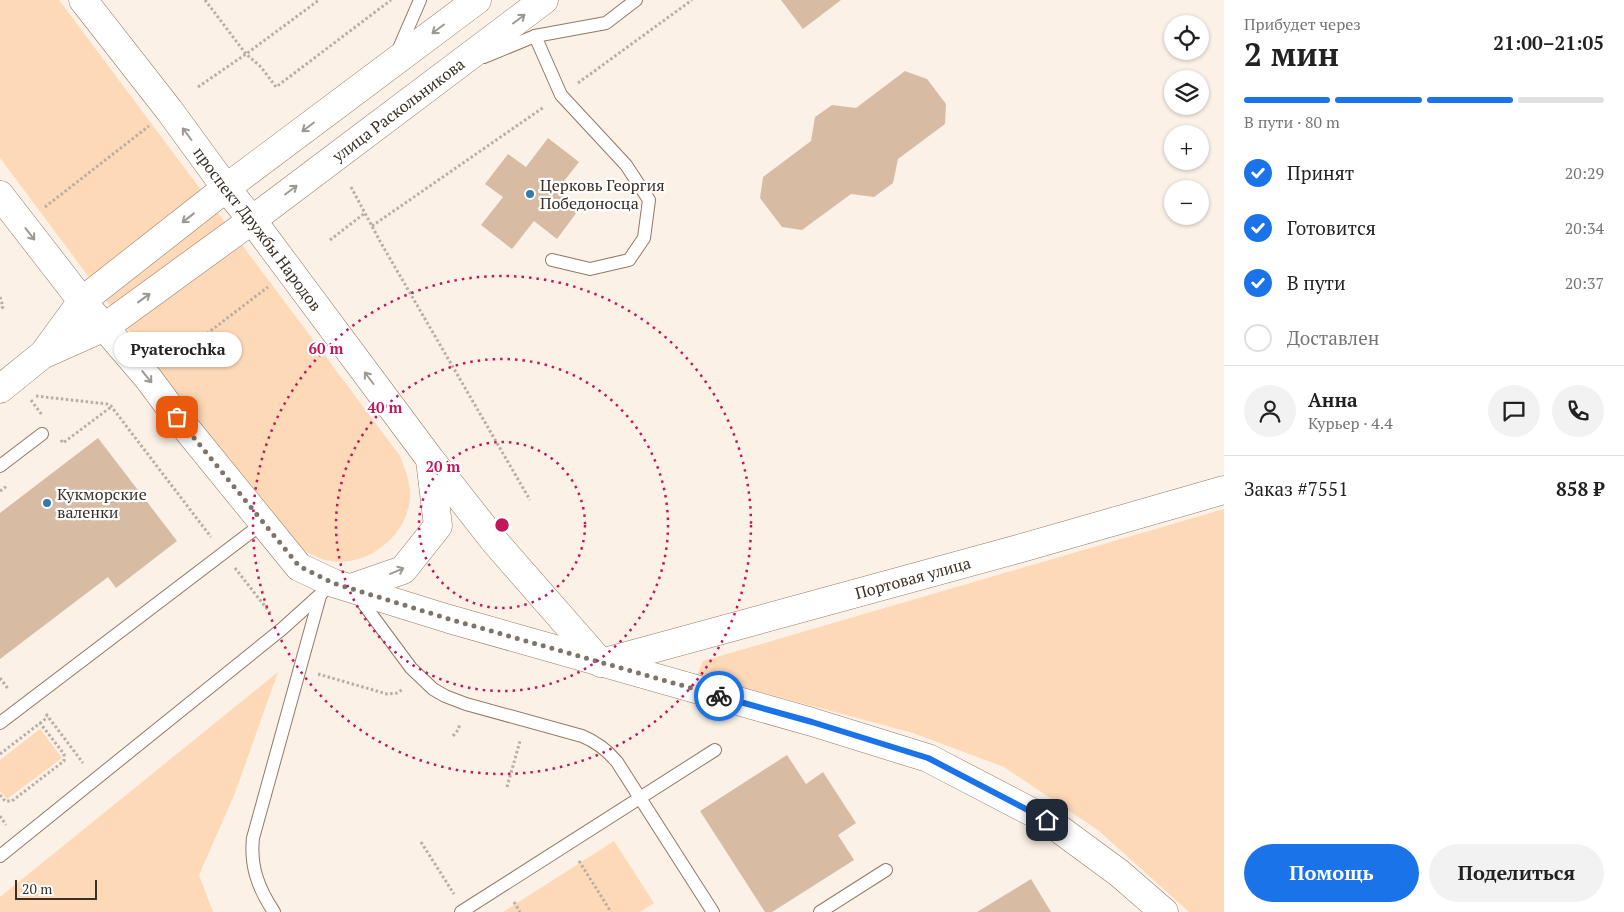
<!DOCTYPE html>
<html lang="ru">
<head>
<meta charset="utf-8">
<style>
  body { margin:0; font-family:"PT Serif",serif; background:#f2f2f2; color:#222; height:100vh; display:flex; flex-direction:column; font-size:19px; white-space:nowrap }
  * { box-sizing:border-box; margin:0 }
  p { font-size:16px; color:#767676 }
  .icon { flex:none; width:28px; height:28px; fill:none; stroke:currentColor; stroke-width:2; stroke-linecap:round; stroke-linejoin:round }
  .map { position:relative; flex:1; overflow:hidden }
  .sheet { display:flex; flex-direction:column; background:#fff; width:400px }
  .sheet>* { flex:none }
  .buttons { position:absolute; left:1164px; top:15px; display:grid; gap:10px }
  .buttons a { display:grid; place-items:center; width:45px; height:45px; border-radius:50%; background:#fff; box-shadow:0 1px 4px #0004; font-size:25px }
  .scale { position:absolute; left:15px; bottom:12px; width:82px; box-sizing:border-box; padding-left:5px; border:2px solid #3b3026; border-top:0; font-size:14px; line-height:18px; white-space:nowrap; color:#3b3026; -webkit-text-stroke:4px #fff; paint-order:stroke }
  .pin { position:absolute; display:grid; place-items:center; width:42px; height:42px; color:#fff; margin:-21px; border-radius:10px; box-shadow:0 2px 8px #0006 }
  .courier { position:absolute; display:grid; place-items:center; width:50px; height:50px; margin:-25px; border:4px solid #1a73e8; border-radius:50%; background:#fff; color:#222; box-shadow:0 1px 6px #0007 }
  .bubble { position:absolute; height:35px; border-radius:18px; background:#fff; box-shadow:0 1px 4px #0004; font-size:16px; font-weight:600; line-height:35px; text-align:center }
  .summary em { font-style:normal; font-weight:600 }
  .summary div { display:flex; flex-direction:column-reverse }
  .summary { display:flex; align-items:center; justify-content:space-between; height:85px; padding:0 20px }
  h1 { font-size:32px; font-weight:600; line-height:38px }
  .bar { display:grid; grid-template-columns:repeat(4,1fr); gap:8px 5px; align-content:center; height:60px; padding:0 20px }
  .bar i { height:6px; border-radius:4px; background:#e0e0e0 }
  .bar .active { background:#1a73e8 }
  .bar p { grid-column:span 4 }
  .line { display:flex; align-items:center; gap:12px; padding:0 20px; border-top:1px solid #e0e0e0 }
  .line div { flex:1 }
  .round { display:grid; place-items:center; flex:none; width:52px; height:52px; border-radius:26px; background:#f2f2f2 }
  ol { padding:0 20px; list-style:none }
  li { display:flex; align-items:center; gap:15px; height:55px }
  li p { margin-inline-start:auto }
  li .icon { padding:5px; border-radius:50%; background:#1a73e8; color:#fff; stroke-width:4 }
  li:last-child { color:#767676 }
  li i { width:28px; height:28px; border:2px solid #e0e0e0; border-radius:50% }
  .primary-button { display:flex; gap:10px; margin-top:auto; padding:10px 20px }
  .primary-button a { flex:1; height:58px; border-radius:30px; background:#1a73e8; color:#fff; font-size:20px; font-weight:600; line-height:58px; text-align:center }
  .primary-button a+a { background:#f2f2f2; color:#222 }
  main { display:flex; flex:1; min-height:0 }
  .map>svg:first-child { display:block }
  .green { fill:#fed9b7 }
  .building { fill:#d7bba3 }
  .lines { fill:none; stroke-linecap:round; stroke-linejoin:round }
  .service-casing { stroke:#937a63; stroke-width:14 }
  .tertiary-casing { stroke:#937a63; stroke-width:29 }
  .path { stroke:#b9aea4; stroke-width:3; stroke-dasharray:2.5 2.5; stroke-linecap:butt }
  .service { stroke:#fff; stroke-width:12 }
  .tertiary { stroke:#fff; stroke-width:28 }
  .oneway { stroke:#9d9892 }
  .done { stroke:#7f746a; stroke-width:5; stroke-dasharray:0 9 }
  .route { stroke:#1a73e8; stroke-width:6 }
  .ring { fill:none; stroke:#c2185b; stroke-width:2.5; stroke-dasharray:2.5 5 }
  .poi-dot { fill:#317bae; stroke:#fff; stroke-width:2 }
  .labels { text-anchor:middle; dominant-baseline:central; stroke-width:4.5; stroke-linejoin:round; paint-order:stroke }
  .street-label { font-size:16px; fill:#3b3026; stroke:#fff }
  .poi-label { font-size:16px; fill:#3b3026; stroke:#fff; text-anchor:start }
  .centre { fill:#c2185b; stroke:#fff; stroke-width:2.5 }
  .ring-label { font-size:15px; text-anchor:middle; font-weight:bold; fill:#c2185b; stroke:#fff; stroke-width:4.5; stroke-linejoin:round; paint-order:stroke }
</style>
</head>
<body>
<main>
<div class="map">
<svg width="1224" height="912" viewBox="0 0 1224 912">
  <rect width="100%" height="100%" fill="#fcf1e7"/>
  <!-- green -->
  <g class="green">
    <path d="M0 0H59L400 456C405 470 411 483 410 497 408 537 364 570 325 560 307 555 291 541 277 529L0 158Z"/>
    <path d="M1224 509V912H1189L1099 831 1004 767 913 733 697 675 703 661Z"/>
    <path d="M278 672 235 793 199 875 213 912H0V897Z"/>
    <path d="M40 729 62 758 7 799 0 791V760Z"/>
    <path d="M614 841 654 903 640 912H503Z"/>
  </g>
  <!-- building -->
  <g class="building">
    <path d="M781 0H841L803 29Z"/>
    <path d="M905 71 927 79 946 104 945 124 898 159 893 183 874 197 851 194 802 230 782 227 760 198 763 177 811 141 815 117 832 105 856 108Z"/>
    <path d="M548 138 579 162 557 190 580 208 557 239 534 221 512 249 481 225 503 197 485 184 508 154 526 167Z"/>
    <path d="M98 438 177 541 116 588 108 577 0 659V513Z"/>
    <path d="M787 755 806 784 823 772 856 823 838 835 854 860 772 912H765L700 811Z"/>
    <path d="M1031 879 1051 912H977Z"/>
  </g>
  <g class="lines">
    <!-- service casing -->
    <g class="service-casing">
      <g id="service">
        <path d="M535 36 561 95 626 165 649 200 644 238 629 260 590 269 552 260"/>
        <path d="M397 53 420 0"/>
        <path d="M484 57 535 36 606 23 636 0"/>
        <path d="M0 466 42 434"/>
        <path d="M357 595 411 668 433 689 445 696 466 704 582 736C597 742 607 750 617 762L713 912"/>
        <path d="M0 723 263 523"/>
        <path d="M0 856 282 629 333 583"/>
        <path d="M274 912C258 888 250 866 253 838L320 596"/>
        <path d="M461 912 715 750"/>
        <path d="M820 912 886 870"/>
      </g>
    </g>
    <!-- tertiary casing -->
    <g class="tertiary-casing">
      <g id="tertiary">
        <path id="s1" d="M83 0 169 110 226 188 252 220 430 459 496 543 601 663 1018 549 1224 490"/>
        <path d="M0 195 82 301 148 378 177 417 299 567 333 583 449 619 812 722 928 758 1047 820 1119 873 1164 912"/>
        <path d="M44 353 82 301 226 188 477 0"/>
        <path id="s2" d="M0 389 42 355 105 327 252 220 544 0"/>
        <path d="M351 588 403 570 438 526 430 460"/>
      </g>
    </g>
    <!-- path -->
    <g class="path">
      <path d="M205 0 246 54 261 67 276 87 391 0"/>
      <path d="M578 83 692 0"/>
      <path d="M198 87 246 54 319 0"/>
      <path d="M351 187 381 243 530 500"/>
      <path d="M45 207 149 126"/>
      <path d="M372 226 544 107"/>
      <path d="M330 240 365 213"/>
      <path d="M0 297 3 307 0 309"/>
      <path d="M171 361 268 287"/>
      <path d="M36 396 107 404 111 406 211 537"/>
      <path d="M31 400 42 415"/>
      <path d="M61 440 63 443 111 407"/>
      <path d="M0 491 7 486"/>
      <path d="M235 568 271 614"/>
      <path d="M318 674 387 694 397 693 403 689"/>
      <path d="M0 678 9 690"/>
      <path d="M46 714 83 763"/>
      <path d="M453 736 458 730 460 724"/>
      <path d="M0 754 48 717"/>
      <path d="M507 787 520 741"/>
      <path d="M0 795 5 801H12L64 761V754L40 723"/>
      <path d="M0 816 6 825"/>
      <path d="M421 842 454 894"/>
      <path d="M579 861 611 912"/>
      <path d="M514 902 520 912"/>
    </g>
    <!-- service -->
    <use href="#service" class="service"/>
    <!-- tertiary -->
    <use href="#tertiary" class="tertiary"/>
  </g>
  <!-- one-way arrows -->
  <defs><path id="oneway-shaft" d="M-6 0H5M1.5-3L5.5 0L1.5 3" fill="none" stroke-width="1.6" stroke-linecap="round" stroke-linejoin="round" transform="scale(1.25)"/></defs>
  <g class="oneway">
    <use href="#oneway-shaft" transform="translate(519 19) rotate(-37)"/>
    <use href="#oneway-shaft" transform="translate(438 29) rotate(143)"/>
    <use href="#oneway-shaft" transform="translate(308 127) rotate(143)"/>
    <use href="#oneway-shaft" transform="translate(187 134) rotate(-127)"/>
    <use href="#oneway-shaft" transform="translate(291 190) rotate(-37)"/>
    <use href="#oneway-shaft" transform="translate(188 218) rotate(142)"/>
    <use href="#oneway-shaft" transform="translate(30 234) rotate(52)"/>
    <use href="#oneway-shaft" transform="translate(144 298) rotate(-36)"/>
    <use href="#oneway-shaft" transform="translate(147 377) rotate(51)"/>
    <use href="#oneway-shaft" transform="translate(369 378) rotate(-127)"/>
    <use href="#oneway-shaft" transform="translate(397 571) rotate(-23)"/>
  </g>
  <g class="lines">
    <!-- done -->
    <path class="done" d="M177 417 299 566 333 583 449 619 719 696"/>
    <!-- route -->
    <path class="route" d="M719 696 812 722 928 758 1047 820"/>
  </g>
  <!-- distance rings -->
  <g class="ring">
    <circle cx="502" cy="525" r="83"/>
    <circle cx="502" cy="525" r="166"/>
    <circle cx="502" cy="525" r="249"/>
  </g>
  <!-- markers -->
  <g class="poi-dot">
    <circle cx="530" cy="194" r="5"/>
    <circle cx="47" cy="503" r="5"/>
  </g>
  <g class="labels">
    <!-- street labels -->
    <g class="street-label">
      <text stroke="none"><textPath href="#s2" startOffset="488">улица Раскольникова</textPath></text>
      <text stroke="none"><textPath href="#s1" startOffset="288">проспект Дружбы Народов</textPath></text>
      <text stroke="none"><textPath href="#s1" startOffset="1165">Портовая улица</textPath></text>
    </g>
    <!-- poi labels -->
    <g class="poi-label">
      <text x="540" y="185">Церковь Георгия<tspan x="540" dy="18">Победоносца</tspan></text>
      <text x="57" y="494">Кукморские<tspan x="57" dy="18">валенки</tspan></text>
    </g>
  </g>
  <circle cx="502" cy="525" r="8" class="centre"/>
  <g class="ring-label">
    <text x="326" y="354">60 m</text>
    <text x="385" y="413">40 m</text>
    <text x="443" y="472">20 m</text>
  </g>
</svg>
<div class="buttons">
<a><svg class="icon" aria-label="locate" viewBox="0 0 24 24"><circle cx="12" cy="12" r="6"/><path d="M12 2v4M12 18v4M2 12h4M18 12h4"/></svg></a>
<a><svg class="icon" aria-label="layers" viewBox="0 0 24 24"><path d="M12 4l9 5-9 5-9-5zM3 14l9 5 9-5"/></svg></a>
<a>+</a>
<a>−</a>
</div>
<div class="scale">20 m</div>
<div class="pin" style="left:177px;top:417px;background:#ea580c"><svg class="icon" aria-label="bag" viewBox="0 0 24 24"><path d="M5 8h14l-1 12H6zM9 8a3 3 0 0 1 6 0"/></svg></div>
<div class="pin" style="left:1047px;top:820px;background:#1f2937"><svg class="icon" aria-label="home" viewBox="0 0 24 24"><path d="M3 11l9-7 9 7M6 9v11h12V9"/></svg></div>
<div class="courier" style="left:719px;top:696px"><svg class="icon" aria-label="bike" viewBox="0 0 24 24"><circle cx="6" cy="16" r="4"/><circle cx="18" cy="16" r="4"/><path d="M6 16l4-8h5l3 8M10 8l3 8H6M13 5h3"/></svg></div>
<div class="bubble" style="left:114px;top:332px;width:128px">Pyaterochka</div>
</div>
<section class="sheet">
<div class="summary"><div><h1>2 мин</h1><p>Прибудет через</p></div><em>21:00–21:05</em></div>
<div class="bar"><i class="active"></i><i class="active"></i><i class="active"></i><i></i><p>В пути · 80 m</p></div>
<ol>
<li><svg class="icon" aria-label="check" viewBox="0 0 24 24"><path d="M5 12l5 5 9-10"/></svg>Принят<p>20:29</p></li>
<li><svg class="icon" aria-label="check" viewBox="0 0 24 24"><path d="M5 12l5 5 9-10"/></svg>Готовится<p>20:34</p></li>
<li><svg class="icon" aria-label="check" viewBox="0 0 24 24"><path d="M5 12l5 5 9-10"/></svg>В пути<p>20:37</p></li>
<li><i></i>Доставлен</li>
</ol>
<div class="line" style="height:90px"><a class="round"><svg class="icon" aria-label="person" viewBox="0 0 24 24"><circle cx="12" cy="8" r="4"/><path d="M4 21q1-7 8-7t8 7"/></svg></a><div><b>Анна</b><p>Курьер · 4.4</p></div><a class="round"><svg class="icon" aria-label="chat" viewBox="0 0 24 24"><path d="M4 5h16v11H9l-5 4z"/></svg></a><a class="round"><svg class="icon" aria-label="phone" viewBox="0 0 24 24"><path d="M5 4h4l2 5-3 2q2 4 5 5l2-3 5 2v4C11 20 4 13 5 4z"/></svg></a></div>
<div class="line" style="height:65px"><div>Заказ #7551</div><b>858 ₽</b></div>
<div class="primary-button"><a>Помощь</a><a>Поделиться</a></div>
</section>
</main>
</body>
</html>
